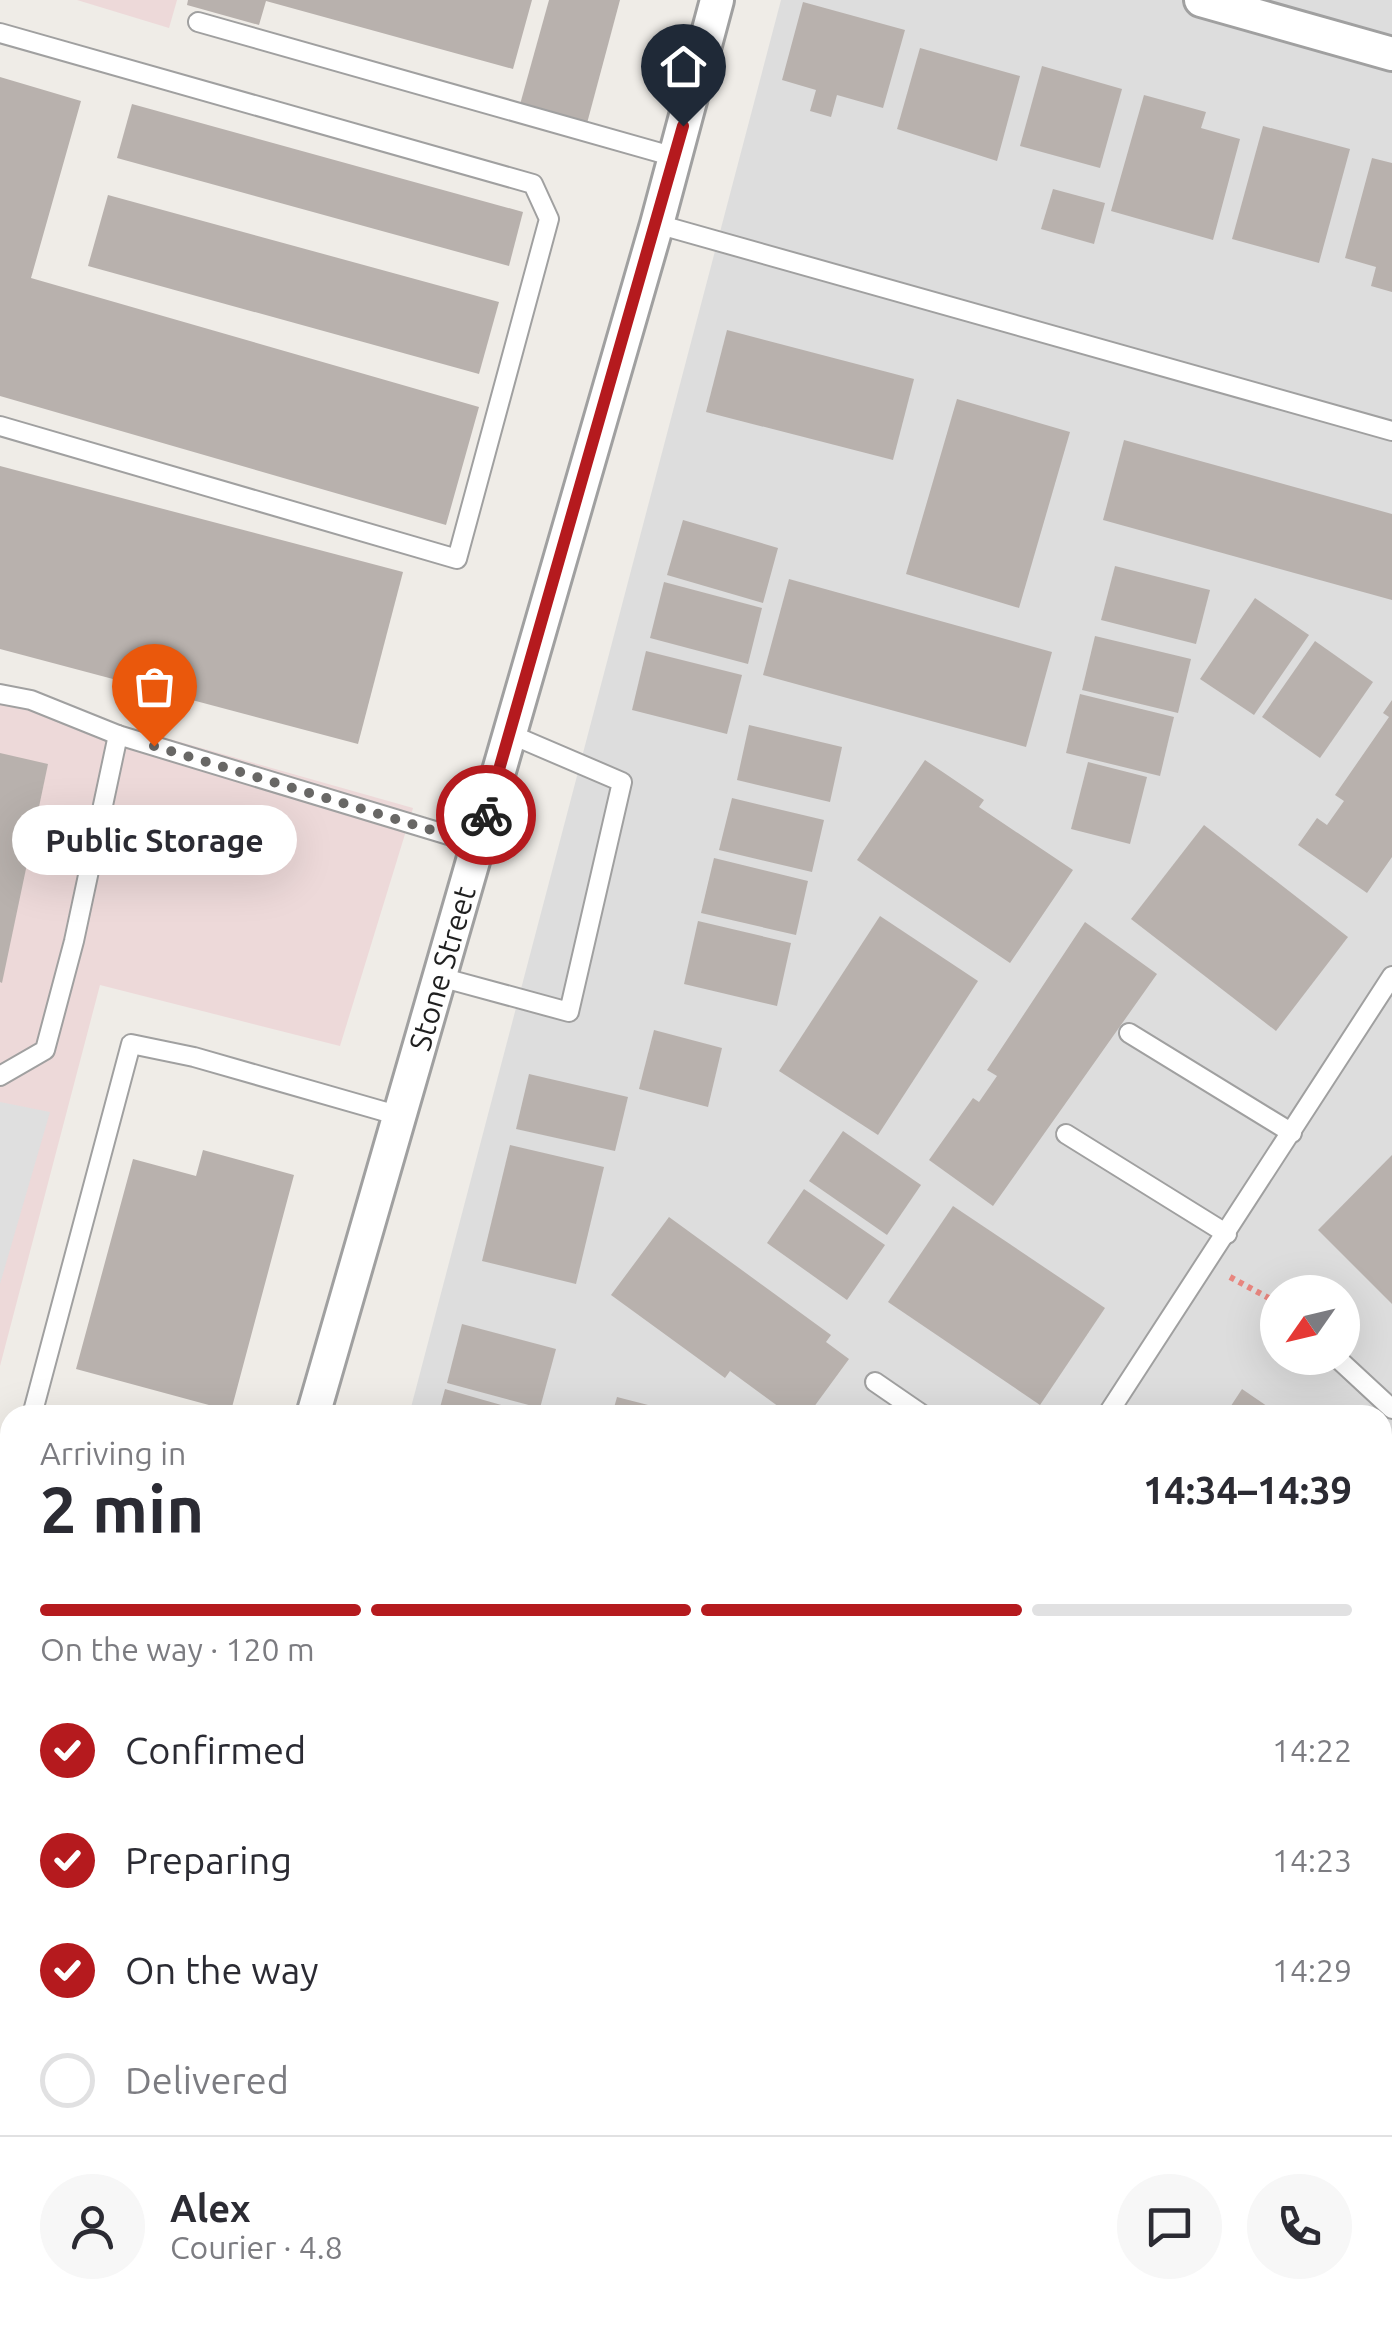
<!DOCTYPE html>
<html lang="en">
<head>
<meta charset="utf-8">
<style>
  body { margin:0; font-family:Ubuntu,sans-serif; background:#f7f7f7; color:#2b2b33; height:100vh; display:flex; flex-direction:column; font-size:38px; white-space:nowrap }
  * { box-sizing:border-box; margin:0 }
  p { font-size:32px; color:#7c7c81 }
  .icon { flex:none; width:55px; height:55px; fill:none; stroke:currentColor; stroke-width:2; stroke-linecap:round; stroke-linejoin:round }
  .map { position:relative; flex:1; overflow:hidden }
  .details { position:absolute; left:0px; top:1405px; width:1392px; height:932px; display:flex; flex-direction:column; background:#fff; border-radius:30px 30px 0 0; box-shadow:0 10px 40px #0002 }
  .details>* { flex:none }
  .needle { width:65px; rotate:236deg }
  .controls { position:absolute; left:1260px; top:1275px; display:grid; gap:20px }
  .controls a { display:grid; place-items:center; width:100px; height:100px; border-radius:50%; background:#fff; box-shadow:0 10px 40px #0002; font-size:50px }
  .pin { position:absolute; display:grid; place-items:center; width:85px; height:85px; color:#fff; margin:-102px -42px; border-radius:50% 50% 50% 0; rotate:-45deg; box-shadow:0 0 10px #0007 }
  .pin .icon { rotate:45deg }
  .courier { position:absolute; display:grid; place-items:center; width:100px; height:100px; margin:-50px; border:8px solid #b51a1e; border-radius:50%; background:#fff; color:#222; box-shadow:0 2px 12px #0007 }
  .bubble { position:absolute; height:70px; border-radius:35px; background:#fff; box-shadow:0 10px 40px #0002; font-size:32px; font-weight:600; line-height:70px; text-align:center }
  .summary em { font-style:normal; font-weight:600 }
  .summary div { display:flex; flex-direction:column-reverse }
  .summary { display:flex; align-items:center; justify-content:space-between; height:170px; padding:0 40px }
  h1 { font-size:65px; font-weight:600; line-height:75px }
  .bar { display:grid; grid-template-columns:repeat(4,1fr); gap:15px 10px; align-content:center; height:120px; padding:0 40px }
  .bar i { height:12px; border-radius:8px; background:#e1e1e2 }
  .bar .active { background:#b51a1e }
  .bar p { grid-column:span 4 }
  .line { display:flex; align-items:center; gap:25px; padding:0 40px; border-top:2px solid #e1e1e2 }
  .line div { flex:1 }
  .round { display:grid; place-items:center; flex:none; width:105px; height:105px; border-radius:52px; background:#f7f7f7 }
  ol { padding:0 40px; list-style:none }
  li { display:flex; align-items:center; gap:30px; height:110px }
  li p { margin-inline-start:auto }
  li .icon { padding:10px; border-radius:50%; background:#b51a1e; color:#fff; stroke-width:4 }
  li:last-child { color:#7c7c81 }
  li i { width:55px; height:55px; border:5px solid #e1e1e2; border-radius:50% }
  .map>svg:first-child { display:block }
  .residential { fill:#ddd; fill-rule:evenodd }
  .commercial { fill:#edd9d9 }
  .parking { fill:#dfdfdf }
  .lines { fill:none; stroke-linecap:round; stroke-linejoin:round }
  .river { stroke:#adcfd7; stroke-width:70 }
  .building { fill:#b8b1ad }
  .service-casing { stroke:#a0a0a0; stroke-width:22 }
  .minor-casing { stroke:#a0a0a0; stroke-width:38 }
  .secondary-casing { stroke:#636a13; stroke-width:52 }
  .path { stroke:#e8867f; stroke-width:6; stroke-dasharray:5 5; stroke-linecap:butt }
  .service { stroke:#fff; stroke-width:18 }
  .minor { stroke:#fff; stroke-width:32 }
  .secondary { stroke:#f1f2c2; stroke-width:48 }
  .done { stroke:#686765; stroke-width:10; stroke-dasharray:0 18 }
  .route { stroke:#b51a1e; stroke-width:12 }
  .labels { text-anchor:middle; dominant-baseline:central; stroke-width:9; stroke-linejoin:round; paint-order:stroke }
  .street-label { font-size:30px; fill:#1f1f1f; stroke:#fff }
</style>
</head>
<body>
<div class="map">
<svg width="1392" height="2336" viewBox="0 0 1392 2336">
  <rect width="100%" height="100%" fill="#efece7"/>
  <!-- residential -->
  <path class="residential" d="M781 0H1392V1971L1382 1969V1415H409ZM1278 1292H1342V1358H1278Z"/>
  <!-- commercial -->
  <g class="commercial">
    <path d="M77 0H177L169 28Z"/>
    <path d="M0 691 413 808 340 1046 100 985 0 1366Z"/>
    <path d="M0 1785 10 1788V2275L0 2307Z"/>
    <path d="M423 2328H1046L1034 2336H428Z"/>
  </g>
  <!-- parking -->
  <g class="parking">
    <path d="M0 1102 50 1112 0 1284Z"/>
    <path d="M623 2328H768L774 2336H629Z"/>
  </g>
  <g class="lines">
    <!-- river -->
    <g class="river">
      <path d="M1382 2232 1392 2225"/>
      <path d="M1234 2336 1246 2328"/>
    </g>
  </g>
  <!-- building -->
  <g class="building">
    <path d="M188 0H532L513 69 266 1 259 25 187 5Z"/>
    <path d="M549 0H620L586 127 519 108Z"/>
    <path d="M803 2 905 30 883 108 837 95 831 117 810 111 816 90 782 80Z"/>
    <path d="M920 48 1020 76 997 161 897 129Z"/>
    <path d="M1042 66 1122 89 1100 168 1020 146Z"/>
    <path d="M0 77 81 101 31 278 479 407 446 525 0 396Z"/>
    <path d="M1144 95 1206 112 1201 128 1240 139 1213 240 1111 211Z"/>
    <path d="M132 104 523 212 509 266 117 158Z"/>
    <path d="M1263 126 1350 149 1319 263 1232 239Z"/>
    <path d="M1372 158 1392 163V292L1371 286 1376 267 1345 258Z"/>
    <path d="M1053 189 1105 203 1094 244 1041 229Z"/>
    <path d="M108 195 499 302 479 374 88 266Z"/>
    <path d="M727 330 914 379 893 460 706 412Z"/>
    <path d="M957 399 1070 432 1019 608 906 574Z"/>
    <path d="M1124 440 1392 514V600L1103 520Z"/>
    <path d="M0 466 403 572 358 744 0 649Z"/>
    <path d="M683 520 778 548 763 603 667 575Z"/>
    <path d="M1115 566 1210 590 1196 644 1101 620Z"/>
    <path d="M789 579 1052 652 1026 747 763 675Z"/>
    <path d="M664 582 762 608 748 664 650 638Z"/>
    <path d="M1255 598 1309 635 1254 715 1200 679Z"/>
    <path d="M1095 636 1191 659 1178 713 1082 690Z"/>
    <path d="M1315 641 1373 682 1320 758 1262 717Z"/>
    <path d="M646 651 742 675 727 734 632 710Z"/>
    <path d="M1080 694 1174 717 1160 776 1066 753Z"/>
    <path d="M1392 700V857L1367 893 1298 845 1317 818 1327 825 1344 801 1335 795 1389 717 1383 713Z"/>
    <path d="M749 725 842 747 830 802 737 780Z"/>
    <path d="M0 753 48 764 2 983 0 982Z"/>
    <path d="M925 760 984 800 979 807 1073 870 1010 963 857 860Z"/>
    <path d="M1088 762 1147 777 1130 844 1071 829Z"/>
    <path d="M732 798 824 820 812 872 719 850Z"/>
    <path d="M1204 825 1348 937 1276 1031 1131 919Z"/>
    <path d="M714 858 808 881 796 935 701 913Z"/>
    <path d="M880 916 978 981 878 1135 779 1071Z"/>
    <path d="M698 921 791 943 777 1006 684 984Z"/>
    <path d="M1085 922 1157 974 993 1206 929 1160 973 1098 979 1102 997 1076 987 1070Z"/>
    <path d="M654 1030 722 1048 708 1107 639 1089Z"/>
    <path d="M529 1074 628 1097 615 1151 516 1129Z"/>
    <path d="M843 1131 921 1185 887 1235 809 1181Z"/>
    <path d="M510 1145 604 1167 576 1284 482 1261Z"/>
    <path d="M203 1150 294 1175 231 1411 76 1369 133 1159 196 1176Z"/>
    <path d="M1392 1155V1304L1318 1230Z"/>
    <path d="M804 1189 885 1245 847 1300 767 1243Z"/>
    <path d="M953 1206 1105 1308 1040 1405 888 1302Z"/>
    <path d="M669 1217 831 1335 826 1342 849 1359 808 1415H790L730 1371 725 1378 611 1295Z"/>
    <path d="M462 1324 556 1349 540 1408 447 1383Z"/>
    <path d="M445 1389 533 1414 532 1415H438Z"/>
    <path d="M1242 1389 1280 1415H1225Z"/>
    <path d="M617 1397 683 1414V1415H612Z"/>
    <path d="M1392 1607V1640L1382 1626V1614Z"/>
    <path d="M0 1883 10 1886V2058L0 2055Z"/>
    <path d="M10 2062V2097L0 2094Z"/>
    <path d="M240 2328H344L350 2336H246Z"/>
    <path d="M484 2328H617L623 2336H490Z"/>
    <path d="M776 2328H908L913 2336H782Z"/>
  </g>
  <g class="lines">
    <!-- service casing -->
    <g class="service-casing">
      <g id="service">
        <path d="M198 22 675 157"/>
        <path d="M0 33 533 184 549 219 457 559 0 426"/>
        <path d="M657 224 1392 431"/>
        <path d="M0 694 31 700 118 735"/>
        <path d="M440 977 569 1012 622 782 510 734"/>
        <path d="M1129 1033 1292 1133"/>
        <path d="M0 1076 45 1050 74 941 118 735 478 844"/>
        <path d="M1066 1134 1227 1234"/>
        <path d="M1337 1358 1392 1409"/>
        <path d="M875 1382 923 1415"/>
        <path d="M32 1415 131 1044 194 1057 400 1116"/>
        <path d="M1107 1415 1392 976"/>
        <path d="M1382 1481 1392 1472"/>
        <path d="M0 1551 10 1507"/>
        <path d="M0 1833 10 1836"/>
        <path d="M1382 1836 1392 1819"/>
        <path d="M0 2186 10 2152"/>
        <path d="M0 2240 10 2244"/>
        <path d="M695 2328 701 2336"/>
        <path d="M46 2336 49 2328"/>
      </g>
    </g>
    <!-- minor casing -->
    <g class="minor-casing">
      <g id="minor">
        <path d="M1201 0 1392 54"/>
        <path id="s1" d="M313 1415 657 224 717 0"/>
      </g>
    </g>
    <!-- secondary casing -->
    <g class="secondary-casing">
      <g id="secondary">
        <path d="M0 1629 10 1632"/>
        <path d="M0 1706 10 1708"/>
        <path d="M1382 2003 1392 2006"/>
        <path d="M1382 2102 1392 2106"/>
      </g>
    </g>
    <!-- path -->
    <path class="path" d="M1230 1277 1278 1303"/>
    <!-- service -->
    <use href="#service" class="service"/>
    <!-- minor -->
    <use href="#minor" class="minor"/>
    <!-- secondary -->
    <use href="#secondary" class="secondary"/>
  </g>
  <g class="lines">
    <!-- done -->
    <path class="done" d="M154 746 478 844 486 815"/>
    <!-- route -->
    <path class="route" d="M486 815 683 126"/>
  </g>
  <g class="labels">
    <!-- street labels -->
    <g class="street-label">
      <text stroke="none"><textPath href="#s1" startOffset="465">Stone Street</textPath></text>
    </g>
  </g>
</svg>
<div class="controls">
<a><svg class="needle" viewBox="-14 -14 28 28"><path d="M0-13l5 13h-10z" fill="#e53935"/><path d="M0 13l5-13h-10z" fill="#7c7c81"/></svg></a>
</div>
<div class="pin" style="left:154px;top:746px;background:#ea580c"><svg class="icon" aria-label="bag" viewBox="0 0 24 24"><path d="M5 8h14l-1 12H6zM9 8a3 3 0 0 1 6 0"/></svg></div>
<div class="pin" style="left:683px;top:126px;background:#1f2937"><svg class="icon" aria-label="home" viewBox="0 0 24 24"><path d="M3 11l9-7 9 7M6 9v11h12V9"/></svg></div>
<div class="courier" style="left:486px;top:815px"><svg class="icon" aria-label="bike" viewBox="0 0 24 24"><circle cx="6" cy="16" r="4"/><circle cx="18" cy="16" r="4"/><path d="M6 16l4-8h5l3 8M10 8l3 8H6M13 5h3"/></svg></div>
<div class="bubble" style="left:12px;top:805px;width:285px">Public Storage</div>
<section class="details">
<div class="summary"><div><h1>2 min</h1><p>Arriving in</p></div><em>14:34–14:39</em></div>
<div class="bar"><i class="active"></i><i class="active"></i><i class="active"></i><i></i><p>On the way · 120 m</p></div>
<ol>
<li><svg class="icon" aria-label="check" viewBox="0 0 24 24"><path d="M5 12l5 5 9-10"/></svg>Confirmed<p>14:22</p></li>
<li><svg class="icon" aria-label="check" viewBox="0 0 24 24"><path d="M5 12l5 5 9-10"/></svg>Preparing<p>14:23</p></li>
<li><svg class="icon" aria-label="check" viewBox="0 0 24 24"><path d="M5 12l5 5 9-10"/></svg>On the way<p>14:29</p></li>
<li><i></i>Delivered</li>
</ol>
<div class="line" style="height:180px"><a class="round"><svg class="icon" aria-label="person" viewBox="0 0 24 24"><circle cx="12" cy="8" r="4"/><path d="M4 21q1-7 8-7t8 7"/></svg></a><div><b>Alex</b><p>Courier · 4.8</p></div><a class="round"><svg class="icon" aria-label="chat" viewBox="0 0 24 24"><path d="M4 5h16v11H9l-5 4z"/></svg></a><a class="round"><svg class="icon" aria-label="phone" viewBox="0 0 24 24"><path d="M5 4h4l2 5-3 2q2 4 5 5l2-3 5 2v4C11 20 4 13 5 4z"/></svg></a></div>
</section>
</div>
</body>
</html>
